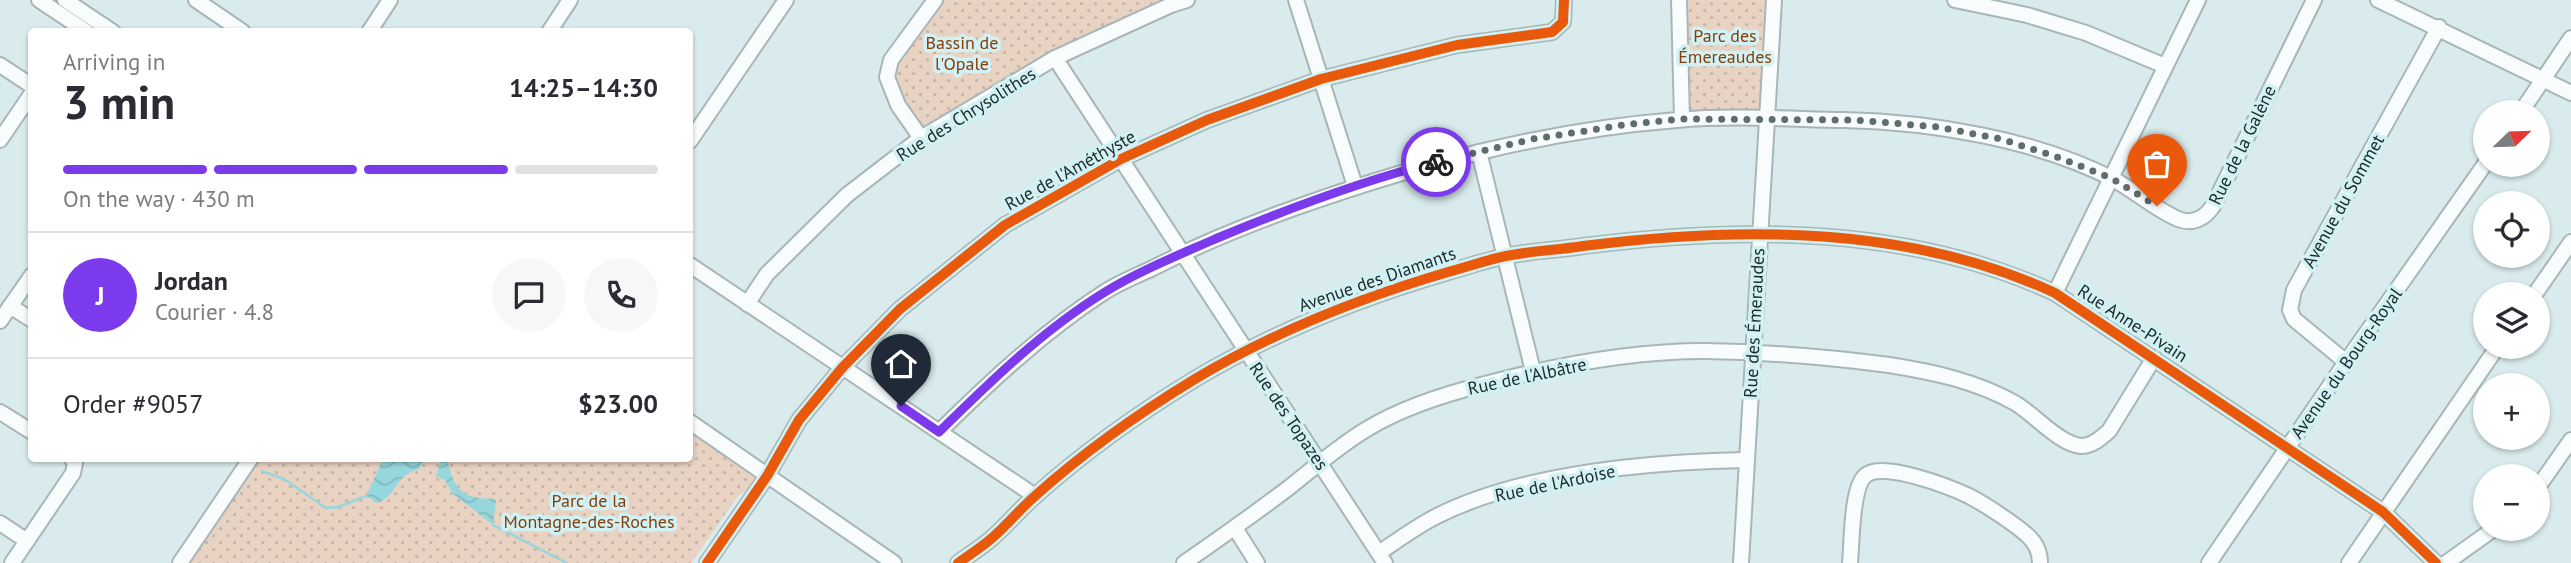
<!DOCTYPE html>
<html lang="en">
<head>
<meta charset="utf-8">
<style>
  body { margin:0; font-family:"PT Sans",sans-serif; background:#f7f7f7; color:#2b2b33; height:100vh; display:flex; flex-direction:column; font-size:26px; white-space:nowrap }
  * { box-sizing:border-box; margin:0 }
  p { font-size:23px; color:#7c7c81 }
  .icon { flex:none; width:38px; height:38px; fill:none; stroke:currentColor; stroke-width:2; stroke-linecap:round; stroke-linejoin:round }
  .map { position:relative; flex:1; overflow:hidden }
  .panel { position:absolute; left:28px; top:28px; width:665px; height:434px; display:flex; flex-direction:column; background:#fff; border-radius:7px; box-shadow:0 2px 5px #0004 }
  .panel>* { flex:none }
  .needle { width:46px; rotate:67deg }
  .fabs { position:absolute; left:2473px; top:100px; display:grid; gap:14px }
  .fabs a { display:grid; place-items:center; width:77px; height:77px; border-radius:50%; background:#fff; box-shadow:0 2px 5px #0004; font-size:35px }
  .pin { position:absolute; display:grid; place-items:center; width:60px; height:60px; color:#fff; margin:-72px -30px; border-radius:50% 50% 50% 0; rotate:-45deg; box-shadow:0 0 7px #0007 }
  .pin .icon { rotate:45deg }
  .courier { position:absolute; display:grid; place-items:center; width:70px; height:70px; margin:-35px; border:5px solid #7c3aed; border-radius:50%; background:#fff; color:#222; box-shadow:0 2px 9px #0007 }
  .head em { font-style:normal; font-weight:600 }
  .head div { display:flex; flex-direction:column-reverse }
  .head { display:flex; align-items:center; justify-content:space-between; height:119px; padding:0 35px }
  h1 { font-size:46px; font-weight:600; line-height:52px }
  .bar { display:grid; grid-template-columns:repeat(4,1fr); gap:10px 7px; align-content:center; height:84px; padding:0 35px }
  .bar i { height:9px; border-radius:5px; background:#e1e1e2 }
  .bar .on { background:#7c3aed }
  .bar p { grid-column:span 4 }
  .line { display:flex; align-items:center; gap:18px; padding:0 35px; border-top:2px solid #e1e1e2 }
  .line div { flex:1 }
  .round { display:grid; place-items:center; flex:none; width:74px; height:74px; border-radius:37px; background:#f7f7f7 }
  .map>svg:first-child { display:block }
  .park { fill:url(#park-dots) }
  .water { fill:url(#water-waves) }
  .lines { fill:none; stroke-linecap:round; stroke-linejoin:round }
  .stream { stroke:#96d7dd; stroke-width:2.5 }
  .minor-casing { stroke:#a8b6b7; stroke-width:18 }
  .minor { stroke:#f9fcfc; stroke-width:14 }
  .cycleway-casing { stroke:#d1f1f4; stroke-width:15 }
  .cycleway { stroke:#e8590c; stroke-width:10 }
  .done { stroke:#5f6d6e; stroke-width:7; stroke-dasharray:0 12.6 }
  .route { stroke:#7c3aed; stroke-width:9 }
  .labels { text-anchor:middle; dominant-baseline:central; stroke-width:7; stroke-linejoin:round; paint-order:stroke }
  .park-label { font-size:18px; fill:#853e09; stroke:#d1f1f4 }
  .street-label { font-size:18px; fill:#1d292a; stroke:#d1f1f4 }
</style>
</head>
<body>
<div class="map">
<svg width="2571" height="563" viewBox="0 0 2571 563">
  <defs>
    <pattern id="park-dots" width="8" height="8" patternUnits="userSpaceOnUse" patternTransform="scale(1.75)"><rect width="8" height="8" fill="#e8d2c2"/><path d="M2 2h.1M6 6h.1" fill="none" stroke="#c7b4a7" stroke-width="1.8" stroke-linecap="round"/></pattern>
    <pattern id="water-waves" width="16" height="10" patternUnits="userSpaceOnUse" patternTransform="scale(1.75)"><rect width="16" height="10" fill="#96d7dd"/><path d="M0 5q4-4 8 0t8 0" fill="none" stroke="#81b9be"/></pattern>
  </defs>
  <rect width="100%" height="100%" fill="#d9ebec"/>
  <!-- park -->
  <g class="park">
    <path d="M935 0H1169L1055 59 921 138 898 105 891 60Z"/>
    <path d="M1679 0H1774L1766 118 1682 119Z"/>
    <path d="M690 424 767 476 738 496 691 563H180L251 459 690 458Z"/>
  </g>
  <!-- water -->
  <g class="water">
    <path d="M383 459H424L419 469C395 475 399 493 378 503L366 496Z"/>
    <path d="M441 459H451L448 462C455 494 465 498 496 499L493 525 452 493 445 480 436 476Z"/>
  </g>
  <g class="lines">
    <!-- stream -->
    <g class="stream">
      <path d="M262 471 284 479 326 508 338 507 366 496"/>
      <path d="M493 525 567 563"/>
    </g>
    <!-- minor casing -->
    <g class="minor-casing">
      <g id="minor">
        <path d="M39 0 87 32"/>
        <path d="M65 0 113 32"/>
        <path d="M196 0 243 32"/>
        <path d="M1296 0 1355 186"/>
        <path d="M1679 0 1682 119"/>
        <path d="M1955 0 2027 15 2086 33 2165 66"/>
        <path d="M2378 0 2571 93"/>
        <path d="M369 32 390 0"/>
        <path d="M549 32 570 0"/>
        <path d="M1055 58 1385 563"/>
        <path d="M0 65 32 86"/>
        <path d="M2521 112 2571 38"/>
        <path d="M921 138 898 105 887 77 891 60 935 0"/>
        <path d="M0 140 32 93"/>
        <path d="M690 141 786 0"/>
        <path d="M1479 152 1533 371"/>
        <path d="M690 265 1035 496"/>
        <path d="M2055 293 2198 0"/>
        <path d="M2535 294 2571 242"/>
        <path d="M747 304 767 274 847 195 921 138 1055 58 1171 5 1187 0"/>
        <path d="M10 306 32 320"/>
        <path d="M0 321 32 275"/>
        <path d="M2346 362 2294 319 2290 310 2294 290 2439 27"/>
        <path d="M0 412 32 432"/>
        <path d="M690 422 894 563"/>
        <path d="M939 432C991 381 1042 333 1103 293 1118 283 1136 276 1153 268 1200 244 1249 224 1300 206 1422 163 1547 130 1677 120 1732 115 1789 119 1844 120 1931 122 2035 139 2113 179 2135 191 2155 209 2178 219 2193 225 2205 218 2213 206L2314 0"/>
        <path d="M2538 487 2571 440"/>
        <path d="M0 523 27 541"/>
        <path d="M1235 528 1257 563"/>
        <path d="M1379 553C1398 540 1417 526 1437 516 1525 472 1649 462 1745 460"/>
        <path d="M12 563 73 473 75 463 71 458"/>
        <path d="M180 563 251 458"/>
        <path d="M707 563 767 476 799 420 842 368 900 309 1005 225 1121 159 1207 120 1321 79 1457 45 1552 32 1563 22 1564 0"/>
        <path d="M958 563C969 555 982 547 992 538 1007 525 1020 509 1035 496 1084 452 1139 413 1195 379 1274 332 1359 298 1448 272 1467 267 1486 260 1506 256 1531 251 1558 250 1583 246 1739 226 1909 225 2055 293L2383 512 2436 563"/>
        <path d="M1184 563C1220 538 1256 513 1291 486 1316 466 1340 445 1367 429 1403 407 1445 394 1485 384 1553 366 1634 351 1705 351 1766 352 1828 357 1889 365 1933 372 1976 381 2015 403 2034 414 2059 444 2081 446 2092 446 2101 438 2109 431L2154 358"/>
        <path d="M1741 563 1774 0"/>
        <path d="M1850 563C1852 544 1851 486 1866 475 1883 461 1950 487 1969 496 1986 505 2012 522 2027 535 2035 542 2040 552 2040 563"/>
        <path d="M2209 563 2346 362 2485 164"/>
        <path d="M2349 563 2498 346"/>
        <path d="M2446 563 2495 528"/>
      </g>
    </g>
    <!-- minor -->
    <use href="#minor" class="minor"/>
    <!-- cycleway casing -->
    <g class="cycleway-casing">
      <g id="cycleway">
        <path d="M707 563 767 476 799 420 842 368 900 309 1005 225 1121 159 1207 120 1321 79 1457 45 1552 32 1563 22 1564 0"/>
        <path d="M958 563C969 555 982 547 992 538 1007 525 1020 509 1035 496 1084 452 1139 413 1195 379 1274 332 1359 298 1448 272 1467 267 1486 260 1506 256 1531 251 1558 250 1583 246 1739 226 1909 225 2055 293L2383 512 2436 563"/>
      </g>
    </g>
    <!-- cycleway -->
    <use href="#cycleway" class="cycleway"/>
  </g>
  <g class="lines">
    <!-- done -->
    <path class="done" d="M1436 162 1533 139 1630 124 1682 119 1855 120 1938 127 2001 139 2057 157 2111 178 2157 206"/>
    <!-- route -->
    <path class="route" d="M901 406 939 432C991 381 1043 330 1105 292 1139 271 1179 255 1215 239 1287 209 1361 181 1436 162"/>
  </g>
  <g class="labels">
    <!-- park labels -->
    <g class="park-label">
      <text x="1725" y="35">Parc des<tspan x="1725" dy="21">Émereaudes</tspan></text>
      <text x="962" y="42">Bassin de<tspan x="962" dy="21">l'Opale</tspan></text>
      <text x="589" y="500">Parc de la<tspan x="589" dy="21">Montagne-des-Roches</tspan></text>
    </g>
    <!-- street labels -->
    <g class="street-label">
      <text transform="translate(966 114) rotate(-32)">Rue des Chrysolithes</text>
      <text transform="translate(2242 145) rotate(-64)">Rue de la Galène</text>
      <text transform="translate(1070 170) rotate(-29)">Rue de l'Améthyste</text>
      <text transform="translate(2343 201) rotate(-61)">Avenue du Sommet</text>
      <text transform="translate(1377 279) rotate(-19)">Avenue des Diamants</text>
      <text transform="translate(1754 323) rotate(-87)">Rue des Émeraudes</text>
      <text transform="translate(2133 323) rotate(33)">Rue Anne-Pivain</text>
      <text transform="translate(2346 363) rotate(-55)">Avenue du Bourg-Royal</text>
      <text transform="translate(1527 376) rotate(-12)">Rue de l'Albâtre</text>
      <text transform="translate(1289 416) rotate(56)">Rue des Topazes</text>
      <text transform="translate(1555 483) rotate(-12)">Rue de l'Ardoise</text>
    </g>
  </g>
</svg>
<div class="fabs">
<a><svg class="needle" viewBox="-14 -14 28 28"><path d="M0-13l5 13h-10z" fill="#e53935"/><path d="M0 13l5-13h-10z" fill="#7c7c81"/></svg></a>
<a><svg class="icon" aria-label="locate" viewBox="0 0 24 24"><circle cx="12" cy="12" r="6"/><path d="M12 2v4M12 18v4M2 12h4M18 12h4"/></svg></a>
<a><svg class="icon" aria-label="layers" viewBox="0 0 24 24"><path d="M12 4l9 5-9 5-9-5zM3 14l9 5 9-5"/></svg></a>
<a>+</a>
<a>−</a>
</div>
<div class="pin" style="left:2157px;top:206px;background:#ea580c"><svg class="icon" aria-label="bag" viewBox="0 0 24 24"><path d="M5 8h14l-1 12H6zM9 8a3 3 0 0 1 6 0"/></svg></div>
<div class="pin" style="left:901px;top:406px;background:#1f2937"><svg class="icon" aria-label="home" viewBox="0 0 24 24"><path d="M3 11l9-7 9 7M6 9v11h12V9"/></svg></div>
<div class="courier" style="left:1436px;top:162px"><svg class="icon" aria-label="bike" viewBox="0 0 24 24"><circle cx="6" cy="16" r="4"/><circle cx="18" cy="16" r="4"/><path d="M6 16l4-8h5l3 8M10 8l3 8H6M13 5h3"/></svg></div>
<section class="panel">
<div class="head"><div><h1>3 min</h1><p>Arriving in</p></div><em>14:25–14:30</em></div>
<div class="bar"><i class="on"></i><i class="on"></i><i class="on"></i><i></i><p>On the way · 430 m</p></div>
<div class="line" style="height:126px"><b class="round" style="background:#7c3aed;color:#fff">J</b><div><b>Jordan</b><p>Courier · 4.8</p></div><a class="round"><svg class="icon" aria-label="chat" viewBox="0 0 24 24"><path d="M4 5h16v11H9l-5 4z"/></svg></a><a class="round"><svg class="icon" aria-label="phone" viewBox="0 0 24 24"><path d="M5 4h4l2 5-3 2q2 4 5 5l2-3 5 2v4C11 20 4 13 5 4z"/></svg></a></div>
<div class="line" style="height:91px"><div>Order #9057</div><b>$23.00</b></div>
</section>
</div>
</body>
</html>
